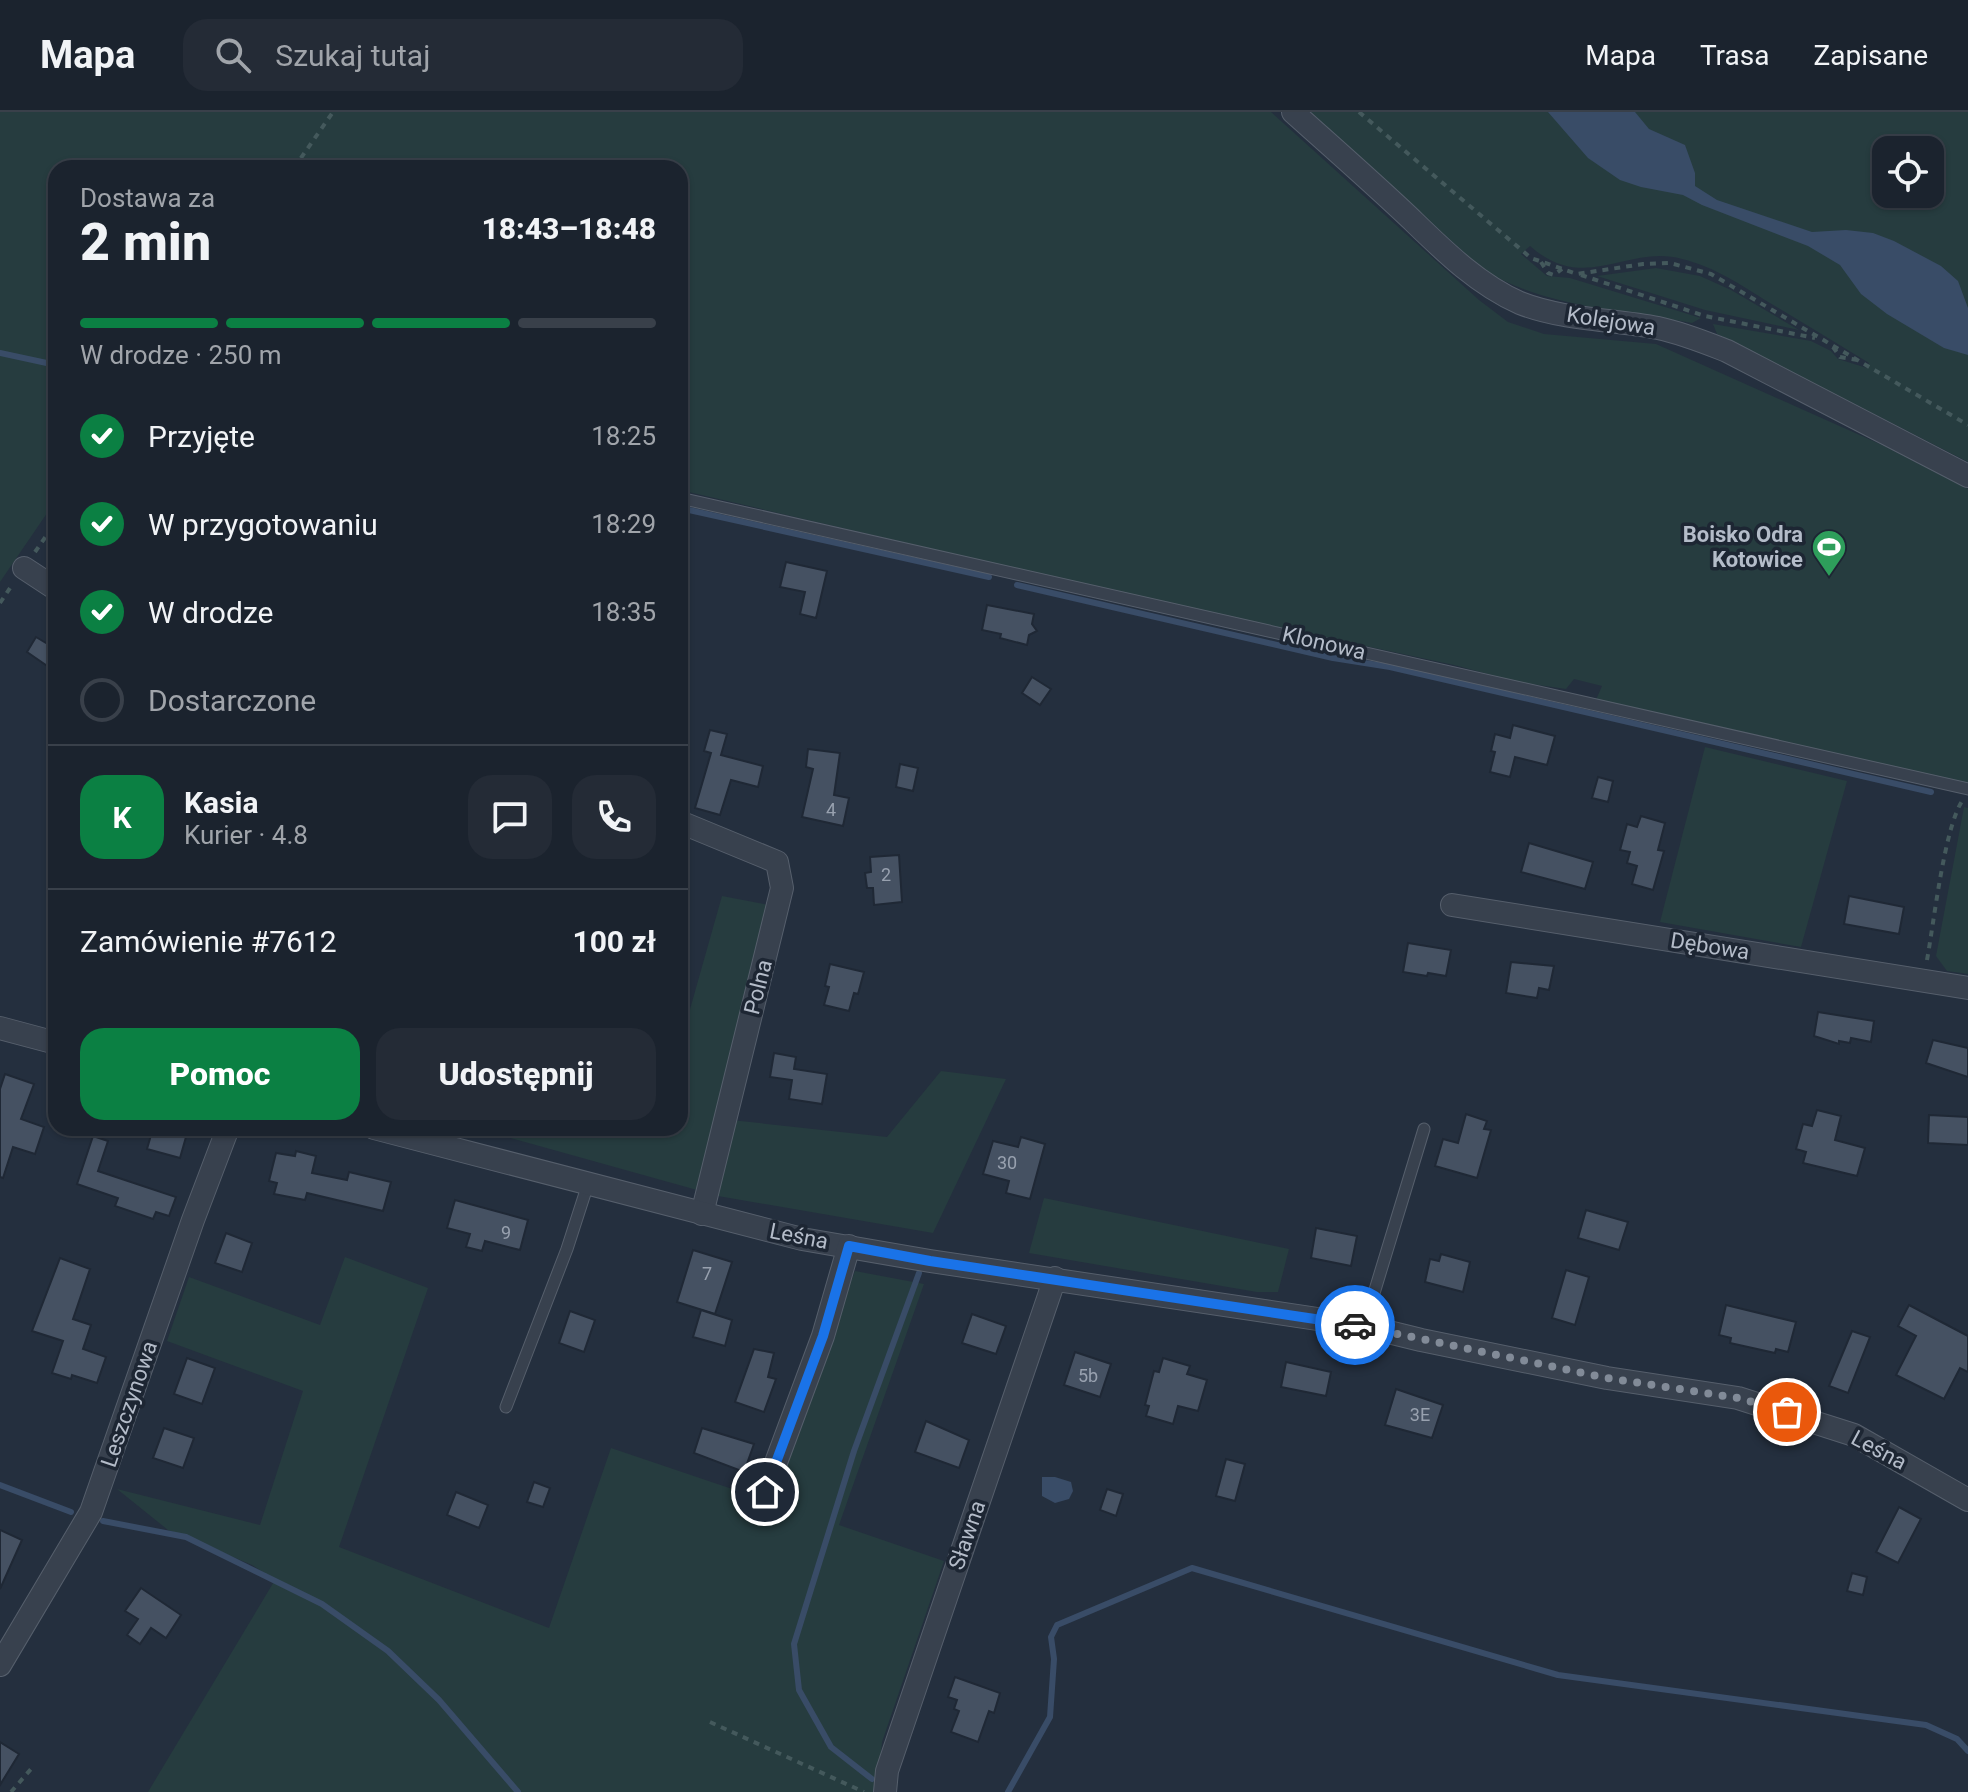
<!DOCTYPE html>
<html lang="pl">
<head>
<meta charset="utf-8">
<style>
  body { margin:0; font-family:Roboto,sans-serif; background:#242b36; color:#f1f3f6; height:100vh; display:flex; flex-direction:column; font-size:30px; white-space:nowrap }
  * { box-sizing:border-box; margin:0 }
  p { font-size:26px; color:#a0a4aa }
  .icon { flex:none; width:44px; height:44px; fill:none; stroke:currentColor; stroke-width:2; stroke-linecap:round; stroke-linejoin:round }
  .map { position:relative; flex:1; overflow:hidden }
  .sheet { position:absolute; left:48px; top:48px; width:640px; height:976px; display:flex; flex-direction:column; background:#1b232e; border-radius:24px; box-shadow:0 2px 6px #0004,0 0 0 2px #39404a }
  .sheet>* { flex:none }
  .controls { position:absolute; left:1872px; top:24px; display:grid; gap:16px }
  .controls a { display:grid; place-items:center; width:72px; height:72px; border-radius:16px; background:#1b232e; box-shadow:0 2px 6px #0004,0 0 0 2px #39404a; font-size:40px }
  .pin { position:absolute; display:grid; place-items:center; width:68px; height:68px; color:#fff; margin:-34px; border:4px solid #fff; border-radius:50%; box-shadow:0 2px 8px #0007 }
  .courier { position:absolute; display:grid; place-items:center; width:80px; height:80px; margin:-40px; border:6px solid #1a73e8; border-radius:50%; background:#fff; color:#222; box-shadow:0 2px 10px #0007 }
  .head em { font-style:normal; font-weight:800 }
  .head div { display:flex; flex-direction:column-reverse }
  .head { display:flex; align-items:center; justify-content:space-between; height:136px; padding:0 32px }
  h1 { font-size:52px; font-weight:800; line-height:60px }
  .bar { display:grid; grid-template-columns:repeat(4,1fr); gap:12px 8px; align-content:center; height:96px; padding:0 32px }
  .bar i { height:10px; border-radius:6px; background:#39404a }
  .bar .active { background:#0b8043 }
  .bar p { grid-column:span 4 }
  .line { display:flex; align-items:center; gap:20px; padding:0 32px; border-top:2px solid #39404a }
  .line div { flex:1 }
  .round { display:grid; place-items:center; flex:none; width:84px; height:84px; border-radius:24px; background:#242b36 }
  ol { padding:0 32px; list-style:none }
  li { display:flex; align-items:center; gap:24px; height:88px }
  li p { margin-inline-start:auto }
  li .icon { padding:8px; border-radius:50%; background:#0b8043; color:#fff; stroke-width:4 }
  li:last-child { color:#a0a4aa }
  li i { width:44px; height:44px; border:4px solid #39404a; border-radius:50% }
  .primary-button { display:flex; gap:16px; margin-top:auto; padding:16px 32px }
  .primary-button a { flex:1; height:92px; border-radius:24px; background:#0b8043; color:#fff; font-size:32px; font-weight:800; line-height:92px; text-align:center }
  .primary-button a+a { background:#242b36; color:#f1f3f6 }
  header { display:flex; align-items:center; gap:48px; box-sizing:border-box; height:112px; padding:0 40px; background:#1b232e; border-bottom:2px solid #39404a }
  header strong { font-size:38px }
  nav { display:flex; gap:44px; margin-inline-start:auto; font-size:28px }
  .search { width:560px; height:72px; background:#242b36; display:flex; align-items:center; gap:20px; box-sizing:border-box; padding:0 28px; border-radius:24px; color:#a0a4aa; font-size:30px }
  .map>svg:first-child { display:block }
  .green { fill:#263c3f; fill-rule:evenodd }
  .water { fill:#394c67 }
  .lines { fill:none; stroke-linecap:round; stroke-linejoin:round }
  .stream { stroke:#394c67; stroke-width:6 }
  .building { fill:#455162; stroke:#1f2835; stroke-width:2 }
  .service-casing { stroke:#565f6c; stroke-width:13 }
  .minor-casing { stroke:#565f6c; stroke-width:24 }
  .path { stroke:#44595c; stroke-width:4; stroke-dasharray:6 6; stroke-linecap:butt }
  .service { stroke:#38414e; stroke-width:11 }
  .minor { stroke:#38414e; stroke-width:22 }
  .done { stroke:#828b98; stroke-width:8; stroke-dasharray:0 14.4 }
  .route { stroke:#1a73e8; stroke-width:10 }
  .labels { text-anchor:middle; dominant-baseline:central; stroke-width:7; stroke-linejoin:round; paint-order:stroke }
  .number-label { font-size:18px; fill:#98a1af }
  .street-label { font-size:22px; fill:#b4bcc9; stroke:#1d2633 }
  .poi-label { font-size:22px; font-weight:bold; fill:#b4bcc9; stroke:#1d2633; text-anchor:end }
</style>
</head>
<body>
<header>
<strong>Mapa</strong>
<div class="search"><svg class="icon" aria-label="search" viewBox="0 0 24 24"><circle cx="10" cy="10" r="6"/><path d="M15 15l6 6"/></svg>Szukaj tutaj</div>
<nav><a>Mapa</a><a>Trasa</a><a>Zapisane</a></nav>
</header>
<div class="map">
<svg width="1968" height="1680" viewBox="0 0 1968 1680">
  <rect width="100%" height="100%" fill="#242f3e"/>
  <!-- green -->
  <g class="green">
    <path d="M0 0H1271L1479 188 1508 210 1544 222 1656 232 1882 333 1968 377V677L1595 590 1602 574 1574 567 1566 577 1518 570 1454 553 1147 487 680 378V56H56V388L0 470Z"/>
    <path d="M1310 0H1968V350L1717 222 1713 212 1811 229 1831 239 1838 247 1867 256 1869 251C1836 231 1803 211 1770 191 1741 173 1715 155 1682 147 1628 132 1585 183 1530 134L1521 142 1547 164 1570 166 1701 206 1692 211C1624 199 1541 194 1482 157ZM1886 38H1930V82H1886Z"/>
    <path d="M1656 156 1700 164 1731 178 1799 218 1705 198 1597 164Z"/>
    <path d="M1705 635 1847 669 1801 835 1660 810Z"/>
    <path d="M1964 695 1968 696V862L1947 859 1936 844Z"/>
    <path d="M722 784 769 793 697 1078 478 1017 680 1016V914L685 915Z"/>
    <path d="M941 959 1006 967 933 1121 718 1084 731 1008 887 1025Z"/>
    <path d="M1044 1086 1289 1137 1278 1180H1257L1029 1141Z"/>
    <path d="M345 1145 428 1176 339 1435 549 1516 611 1336 768 1389 855 1159 924 1172 839 1413 944 1449 882 1630 877 1680H148L275 1468 252 1453 168 1418 117 1377 260 1413 303 1279 167 1229 189 1165 320 1213Z"/>
  </g>
  <!-- water -->
  <g class="water">
    <path d="M1548 0H1635L1649 17 1685 33 1695 61V74L1717 88 1812 120 1846 118 1873 121 1894 129 1941 154 1958 169 1968 196V243L1944 236 1887 202 1861 182 1840 153 1808 134 1702 93 1683 83 1641 75 1620 68 1588 46Z"/>
    <path d="M1042 1365H1055L1071 1370 1073 1379 1069 1387 1055 1391 1042 1384Z"/>
  </g>
  <g class="lines">
    <!-- stream -->
    <g class="stream">
      <path d="M0 241 56 253"/>
      <path d="M680 396 989 465"/>
      <path d="M1017 473 1333 546 1390 555 1931 680"/>
      <path d="M0 1373 71 1400"/>
      <path d="M103 1409 186 1425 322 1492 388 1539 439 1588 518 1680"/>
      <path d="M872 1667 831 1635 799 1578 794 1532 854 1339 919 1161"/>
      <path d="M1008 1680 1050 1605 1054 1547 1051 1525 1057 1513 1192 1456 1558 1563 1926 1613 1957 1627 1968 1639"/>
    </g>
  </g>
  <!-- building -->
  <g class="building">
    <path d="M786 450 827 459 816 506 800 502 805 480 780 475Z"/>
    <path d="M987 493 1034 502 1032 512 1037 519 1029 523 1027 533 1000 526 1001 522 982 518Z"/>
    <path d="M56 516V560L27 540 36 525 46 531Z"/>
    <path d="M1032 565 1051 577 1040 593 1022 581Z"/>
    <path d="M1513 613 1555 624 1547 653 1515 645 1510 665 1490 660 1495 640 1491 639 1495 622 1510 626Z"/>
    <path d="M710 618 727 622 721 643 763 654 758 675 731 668 720 703 695 696 711 641 704 639Z"/>
    <path d="M808 637 840 641 834 683 849 686 843 714 802 705 813 657 806 655Z"/>
    <path d="M900 652 918 656 913 679 896 675Z"/>
    <path d="M1598 665 1613 669 1608 690 1592 686Z"/>
    <path d="M1641 704 1665 711 1658 738 1664 739 1653 778 1632 772 1637 754 1627 751 1630 740 1620 738 1627 712 1637 715Z"/>
    <path d="M1529 731 1593 750 1585 777 1521 760Z"/>
    <path d="M899 743 902 790 874 793 873 776H867L865 761 871 760 870 745Z"/>
    <path d="M1849 784 1904 795 1899 822 1844 812Z"/>
    <path d="M1408 831 1451 838 1446 864 1428 861 1427 864 1403 860Z"/>
    <path d="M1511 850 1554 854 1549 878 1539 876 1537 886 1506 881Z"/>
    <path d="M830 852 864 860 858 882 854 881 849 899 824 893 829 875 825 874Z"/>
    <path d="M1818 900 1874 909 1871 930 1851 926 1850 931 1839 929V932L1814 924Z"/>
    <path d="M1933 928 1968 936V965L1926 951Z"/>
    <path d="M774 941 796 945 794 957 827 962 822 992 789 987 792 968 770 965Z"/>
    <path d="M5 962 34 972 21 1007 44 1015 35 1042 13 1035 3 1066 0 1065V977Z"/>
    <path d="M1817 998 1841 1004 1835 1028 1865 1036 1857 1064 1803 1051 1806 1040 1796 1037 1803 1012 1812 1014Z"/>
    <path d="M1466 1002 1487 1009 1484 1017 1491 1018 1477 1066 1435 1054 1443 1027 1458 1031Z"/>
    <path d="M1929 1003 1968 1005V1033L1928 1031Z"/>
    <path d="M153 1016 188 1018 180 1046 147 1037Z"/>
    <path d="M93 1024 108 1029 98 1059 176 1085 169 1104 156 1100 153 1107 115 1094 118 1086 77 1072Z"/>
    <path d="M1021 1025 1045 1032 1030 1087 1006 1081 1009 1069 983 1062 993 1029 1018 1035Z"/>
    <path d="M296 1039 316 1044 312 1061 347 1068 349 1060 391 1070 383 1099 307 1081 305 1088 274 1082 277 1071 269 1069 276 1041 295 1044Z"/>
    <path d="M455 1088 528 1108 520 1138 485 1129 482 1139 466 1135 470 1122 447 1116Z"/>
    <path d="M1586 1098 1628 1110 1619 1138 1578 1126Z"/>
    <path d="M1316 1116 1357 1124 1351 1154 1311 1146Z"/>
    <path d="M226 1121 252 1131 242 1160 215 1151Z"/>
    <path d="M693 1138 732 1150 715 1202 677 1190Z"/>
    <path d="M1441 1142 1470 1150 1463 1180 1425 1170 1430 1147 1439 1149Z"/>
    <path d="M60 1146 90 1157 73 1207 91 1213 83 1237 106 1245 97 1271 72 1263 71 1267 52 1261 63 1229 32 1219Z"/>
    <path d="M1566 1158 1589 1165 1575 1213 1552 1206Z"/>
    <path d="M1726 1193 1796 1210 1788 1240 1776 1237 1775 1241 1730 1231 1731 1226 1719 1223Z"/>
    <path d="M1909 1193 1968 1224V1260L1960 1256 1944 1287 1896 1263 1916 1224 1898 1214Z"/>
    <path d="M701 1198 732 1208 725 1234 693 1225Z"/>
    <path d="M570 1199 595 1208 584 1240 559 1231Z"/>
    <path d="M972 1202 1006 1214 996 1242 962 1231Z"/>
    <path d="M1852 1219 1870 1225 1848 1281 1829 1274Z"/>
    <path d="M754 1237 774 1241 768 1265 776 1267 764 1300 735 1290Z"/>
    <path d="M1075 1240 1111 1252 1100 1285 1064 1273Z"/>
    <path d="M187 1246 215 1256 202 1292 174 1282Z"/>
    <path d="M1163 1246 1190 1254 1187 1262 1207 1268 1198 1299 1178 1294 1173 1312 1146 1304 1149 1294 1145 1293 1154 1259 1159 1260Z"/>
    <path d="M1286 1250 1331 1260 1326 1284 1281 1275Z"/>
    <path d="M1396 1277 1443 1293 1432 1326 1385 1313Z"/>
    <path d="M926 1309 969 1328 959 1356 915 1340Z"/>
    <path d="M164 1316 194 1326 183 1356 153 1346Z"/>
    <path d="M702 1316 754 1332 744 1360 694 1341Z"/>
    <path d="M1226 1347 1245 1352 1235 1389 1216 1384Z"/>
    <path d="M534 1370 550 1376 543 1395 527 1390Z"/>
    <path d="M1107 1377 1123 1382 1116 1404 1100 1398Z"/>
    <path d="M456 1380 488 1393 479 1416 447 1403Z"/>
    <path d="M1899 1395 1921 1407 1898 1451 1876 1440Z"/>
    <path d="M0 1418 22 1428 0 1477Z"/>
    <path d="M1852 1461 1867 1465 1863 1483 1847 1479Z"/>
    <path d="M141 1476 181 1503 166 1526 151 1516 140 1532 127 1523 138 1507 125 1499Z"/>
    <path d="M955 1565 1000 1581 994 1601 989 1599 978 1630 951 1620 959 1599 954 1597 957 1588 948 1585Z"/>
    <path d="M0 1630 19 1642 0 1673Z"/>
  </g>
  <g class="lines">
    <!-- service casing -->
    <g class="service-casing">
      <g id="service">
        <path d="M680 386 1968 677"/>
        <path d="M1364 1214 1424 1017"/>
        <path d="M506 1295 567 1137 588 1072"/>
      </g>
    </g>
    <!-- minor casing -->
    <g class="minor-casing">
      <g id="minor">
        <path d="M1293 0C1332 35 1372 70 1410 106 1443 138 1477 172 1520 191 1563 208 1613 207 1658 216 1682 221 1704 230 1727 239L1968 364"/>
        <path d="M24 456 56 477"/>
        <path d="M680 710 777 750 782 776 702 1102"/>
        <path d="M1452 793 1968 876"/>
        <path d="M0 916 56 931"/>
        <path d="M374 1016 802 1127 930 1149 1364 1214 1421 1228 1607 1266 1738 1286 1854 1323 1968 1388"/>
        <path d="M765 1380 823 1224 849 1134"/>
        <path d="M0 1553 91 1400 193 1108 228 1016"/>
        <path d="M885 1680 887 1659 1055 1166"/>
      </g>
    </g>
    <!-- path -->
    <g class="path">
      <path d="M1359 0 1531 146 1577 162 1643 152 1670 151 1711 162 1968 313"/>
      <path d="M294 56 333 0"/>
      <path d="M1541 150 1548 161 1554 163 1562 157"/>
      <path d="M1581 163 1705 204 1815 226"/>
      <path d="M1833 235 1840 245 1858 248"/>
      <path d="M35 440 56 410"/>
      <path d="M0 491 12 473"/>
      <path d="M1927 848C1934 810 1944 718 1962 689"/>
      <path d="M710 1610 864 1680"/>
      <path d="M11 1680 31 1657"/>
    </g>
    <!-- service -->
    <use href="#service" class="service"/>
    <!-- minor -->
    <use href="#minor" class="minor"/>
  </g>
  <g class="lines">
    <!-- done -->
    <path class="done" d="M1355 1213 1607 1266 1738 1286 1787 1300"/>
    <!-- route -->
    <path class="route" d="M765 1380 823 1224 849 1134 930 1149 1355 1213"/>
  </g>
  <!-- icons -->
  <defs>
    <g id="stadium-pin" transform="scale(1.8)"><path d="M0 17L-7.5 6A9.5 9.5 0 1 1 7.5 6Z" fill="#2e9e5b" stroke="#1d2633"/><path d="M0-5a6.5 5 0 1 0 0 10a6.5 5 0 1 0 0-10ZM-3.5-1.8h7v3.6h-7Z" fill="#fff"/></g>
  </defs>
  <g fill-rule="evenodd">
    <use href="#stadium-pin" x="1829" y="435"/>
  </g>
  <g class="labels">
    <!-- number labels -->
    <g class="number-label">
      <text x="831" y="697">4</text>
      <text x="886" y="762">2</text>
      <text x="1007" y="1050">30</text>
      <text x="506" y="1120">9</text>
      <text x="707" y="1161">7</text>
      <text x="1088" y="1263">5b</text>
      <text x="1420" y="1302">3E</text>
    </g>
    <!-- street labels -->
    <g class="street-label">
      <text transform="translate(1611 209) rotate(9)">Kolejowa</text>
      <text transform="translate(1324 531) rotate(13)">Klonowa</text>
      <text transform="translate(1710 834) rotate(9)">Dębowa</text>
      <text transform="translate(758 875) rotate(-76)">Polna</text>
      <text transform="translate(799 1124) rotate(11)">Leśna</text>
      <text transform="translate(129 1292) rotate(-71)">Leszczynowa</text>
      <text transform="translate(1879 1338) rotate(28)">Leśna</text>
      <text transform="translate(967 1423) rotate(-71)">Sławna</text>
    </g>
    <!-- poi labels -->
    <g class="poi-label">
      <text x="1803" y="422">Boisko Odra<tspan x="1803" dy="25">Kotowice</tspan></text>
    </g>
  </g>
</svg>
<div class="controls">
<a><svg class="icon" aria-label="locate" viewBox="0 0 24 24"><circle cx="12" cy="12" r="6"/><path d="M12 2v4M12 18v4M2 12h4M18 12h4"/></svg></a>
</div>
<div class="pin" style="left:1787px;top:1300px;background:#ea580c"><svg class="icon" aria-label="bag" viewBox="0 0 24 24"><path d="M5 8h14l-1 12H6zM9 8a3 3 0 0 1 6 0"/></svg></div>
<div class="pin" style="left:765px;top:1380px;background:#1f2937"><svg class="icon" aria-label="home" viewBox="0 0 24 24"><path d="M3 11l9-7 9 7M6 9v11h12V9"/></svg></div>
<div class="courier" style="left:1355px;top:1213px"><svg class="icon" aria-label="car" viewBox="0 0 24 24"><path d="M5 17H2v-5l4-1 3-4h7l3 4 3 1v5h-3M9 17h6M6 11h13"/><circle cx="7" cy="17" r="2"/><circle cx="17" cy="17" r="2"/></svg></div>
<section class="sheet">
<div class="head"><div><h1>2 min</h1><p>Dostawa za</p></div><em>18:43–18:48</em></div>
<div class="bar"><i class="active"></i><i class="active"></i><i class="active"></i><i></i><p>W drodze · 250 m</p></div>
<ol>
<li><svg class="icon" aria-label="check" viewBox="0 0 24 24"><path d="M5 12l5 5 9-10"/></svg>Przyjęte<p>18:25</p></li>
<li><svg class="icon" aria-label="check" viewBox="0 0 24 24"><path d="M5 12l5 5 9-10"/></svg>W przygotowaniu<p>18:29</p></li>
<li><svg class="icon" aria-label="check" viewBox="0 0 24 24"><path d="M5 12l5 5 9-10"/></svg>W drodze<p>18:35</p></li>
<li><i></i>Dostarczone</li>
</ol>
<div class="line" style="height:144px"><b class="round" style="background:#0b8043;color:#fff">K</b><div><b>Kasia</b><p>Kurier · 4.8</p></div><a class="round"><svg class="icon" aria-label="chat" viewBox="0 0 24 24"><path d="M4 5h16v11H9l-5 4z"/></svg></a><a class="round"><svg class="icon" aria-label="phone" viewBox="0 0 24 24"><path d="M5 4h4l2 5-3 2q2 4 5 5l2-3 5 2v4C11 20 4 13 5 4z"/></svg></a></div>
<div class="line" style="height:104px"><div>Zamówienie #7612</div><b>100 zł</b></div>
<div class="primary-button"><a>Pomoc</a><a>Udostępnij</a></div>
</section>
</div>
</body>
</html>
